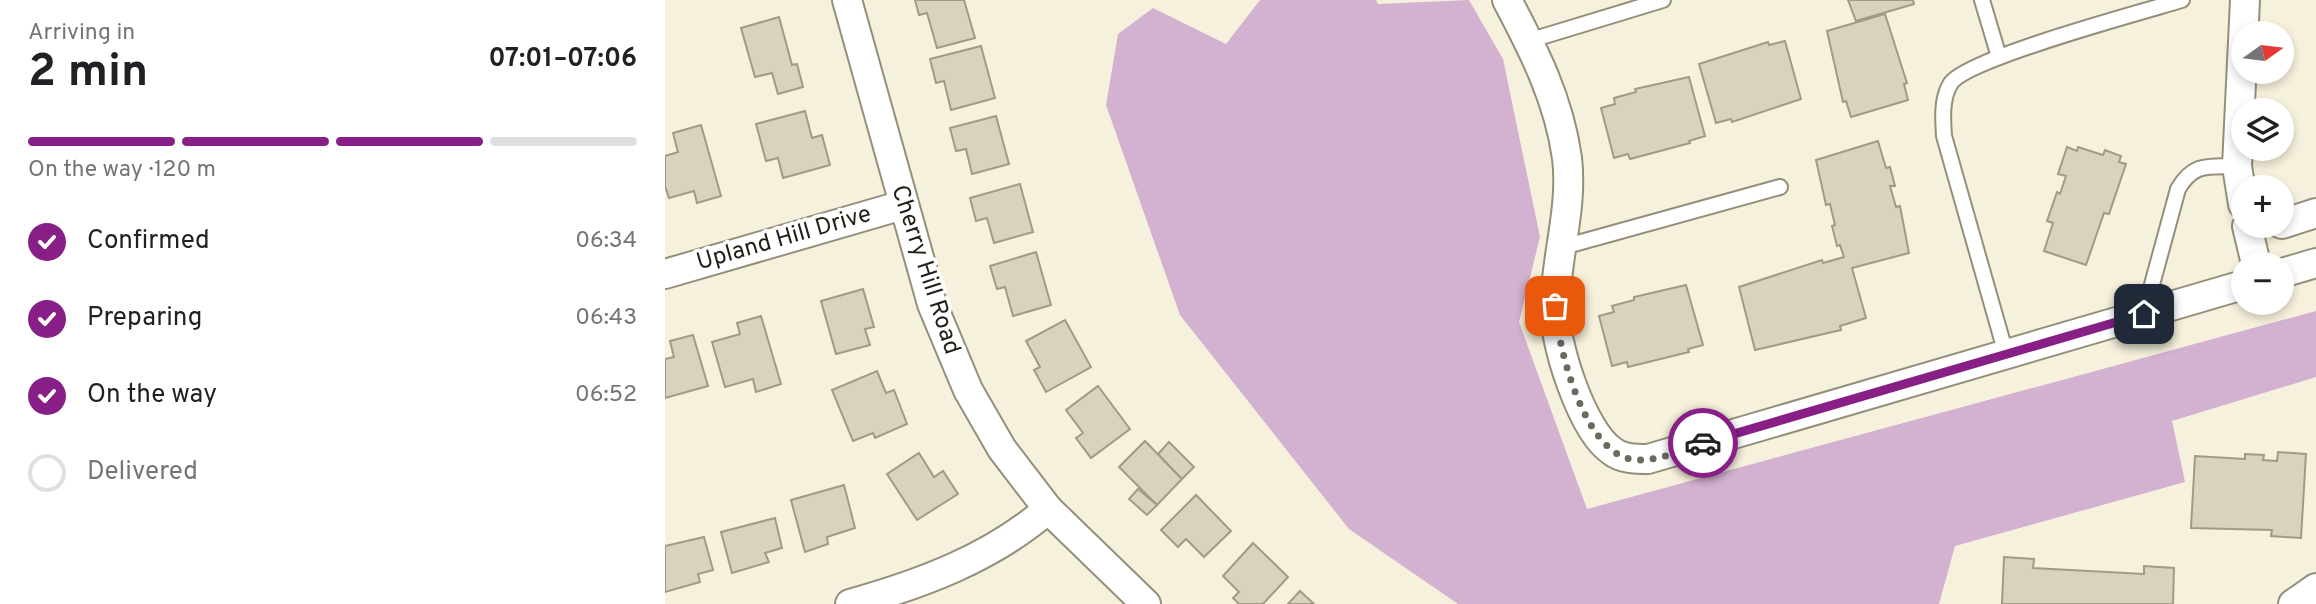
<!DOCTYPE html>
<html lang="en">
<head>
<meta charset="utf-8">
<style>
  body { margin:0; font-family:Overpass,sans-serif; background:#f2f2f2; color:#202124; height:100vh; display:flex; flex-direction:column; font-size:26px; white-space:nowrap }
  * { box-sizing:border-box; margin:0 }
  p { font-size:23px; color:#757577 }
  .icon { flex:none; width:38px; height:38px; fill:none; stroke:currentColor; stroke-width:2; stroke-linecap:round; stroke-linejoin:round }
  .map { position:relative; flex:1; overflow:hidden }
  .details { display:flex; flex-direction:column; background:#fff; width:665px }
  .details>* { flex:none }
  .needle { width:46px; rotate:76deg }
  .fabs { position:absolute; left:1566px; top:21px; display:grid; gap:14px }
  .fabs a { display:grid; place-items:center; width:63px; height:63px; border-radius:50%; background:#fff; box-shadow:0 4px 10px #0003; font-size:35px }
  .pin { position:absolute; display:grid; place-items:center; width:60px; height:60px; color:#fff; margin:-30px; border-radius:14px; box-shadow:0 4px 10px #0006 }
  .courier { position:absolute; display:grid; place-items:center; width:70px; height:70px; margin:-35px; border:5px solid #871f86; border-radius:50%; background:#fff; color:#222; box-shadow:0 2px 9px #0007 }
  .overview em { font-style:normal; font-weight:700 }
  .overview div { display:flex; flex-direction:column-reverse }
  .overview { display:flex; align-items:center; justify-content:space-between; height:119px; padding:0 28px }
  h1 { font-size:46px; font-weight:700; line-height:52px }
  .bar { display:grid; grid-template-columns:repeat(4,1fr); gap:10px 7px; align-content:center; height:84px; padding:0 28px }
  .bar i { height:9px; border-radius:5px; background:#e0e0e0 }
  .bar .on { background:#871f86 }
  .bar p { grid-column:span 4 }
  ol { padding:0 28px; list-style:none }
  li { display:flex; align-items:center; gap:21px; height:77px }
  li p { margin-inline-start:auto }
  li .icon { padding:7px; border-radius:50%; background:#871f86; color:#fff; stroke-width:4 }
  li:last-child { color:#757577 }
  li i { width:38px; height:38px; border:4px solid #e0e0e0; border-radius:50% }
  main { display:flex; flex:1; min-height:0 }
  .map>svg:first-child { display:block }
  .green { fill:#d3b1d0 }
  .building { fill:#d8d3be; stroke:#9f9b87; stroke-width:2 }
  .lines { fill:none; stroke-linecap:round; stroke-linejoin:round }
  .lane-casing { stroke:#948f7b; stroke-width:18 }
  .street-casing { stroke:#948f7b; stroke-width:32 }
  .lane { stroke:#fff; stroke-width:14 }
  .street { stroke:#fff; stroke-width:28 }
  .done { stroke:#6c685c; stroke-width:7; stroke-dasharray:0 12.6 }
  .route { stroke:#871f86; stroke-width:9 }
  .labels { text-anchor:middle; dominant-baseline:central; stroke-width:7; stroke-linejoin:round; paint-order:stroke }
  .street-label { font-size:24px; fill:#211f17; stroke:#fff }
</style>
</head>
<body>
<main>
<section class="details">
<div class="overview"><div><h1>2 min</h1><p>Arriving in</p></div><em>07:01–07:06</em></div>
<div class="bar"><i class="on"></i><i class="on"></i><i class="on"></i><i></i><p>On the way · 120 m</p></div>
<ol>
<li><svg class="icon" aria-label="check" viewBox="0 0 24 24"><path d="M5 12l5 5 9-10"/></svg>Confirmed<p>06:34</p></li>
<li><svg class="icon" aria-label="check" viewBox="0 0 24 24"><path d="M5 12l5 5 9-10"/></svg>Preparing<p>06:43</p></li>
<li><svg class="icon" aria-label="check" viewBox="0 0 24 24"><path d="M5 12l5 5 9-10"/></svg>On the way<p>06:52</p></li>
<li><i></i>Delivered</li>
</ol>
</section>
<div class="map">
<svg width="1651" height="604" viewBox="0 0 1651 604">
  <rect width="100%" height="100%" fill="#f6f1dc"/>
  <!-- green -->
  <path class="green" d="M595 0H711L713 4 804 0 838 59 875 237 854 322 922 509 1651 311V377L1507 421 1520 482 1290 546 1274 604H793L684 529 515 315 441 105 453 34 488 8 561 44Z"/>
  <!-- building -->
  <g class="building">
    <path d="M250 0H299L310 38 272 48 262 13 254 15Z"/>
    <path d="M1183 0H1248L1249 4 1191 21Z"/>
    <path d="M1220 14 1242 83 1239 84 1243 100 1186 117 1181 101 1178 102 1162 31Z"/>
    <path d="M114 17 127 65 132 64 138 87 113 94 107 73 90 77 76 28Z"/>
    <path d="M1120 41 1136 99 1067 122 1066 119 1051 123 1034 64 1103 42 1104 45Z"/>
    <path d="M316 46 330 98 286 110 279 81 271 83 265 59Z"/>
    <path d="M1024 77 1040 136 1024 141 1025 143 965 159 963 154 949 158 936 108 950 104 949 98 971 92 970 89Z"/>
    <path d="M140 111 147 138 157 135 165 165 118 178 113 158 101 161 91 124Z"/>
    <path d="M331 116 344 164 307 174 301 149 291 151 285 128Z"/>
    <path d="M36 125 56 196 32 203 29 191 4 198 0 186V156L13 152 8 133Z"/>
    <path d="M1213 141 1221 168 1225 167 1230 186H1225L1231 207 1235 206 1244 253 1187 268 1201 318 1175 326 1176 330 1090 350 1074 287 1157 260 1158 263 1179 257 1175 245 1172 246 1167 226 1170 225 1165 204 1161 205 1151 160Z"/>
    <path d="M1402 147 1412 151 1413 147 1438 155 1440 150 1456 156 1454 162 1461 164 1444 214 1439 213 1421 265 1379 251 1388 223 1382 221 1392 192 1395 194 1401 176 1393 174Z"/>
    <path d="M355 184 368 232 329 243 322 218 311 221 305 198Z"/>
    <path d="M371 252 386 305 348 316 340 287 332 289 325 266Z"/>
    <path d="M1021 285 1038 345 1023 349 1024 352 963 367 962 362 947 366 934 316 949 312 947 306 969 300V297Z"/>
    <path d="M198 289 209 327 200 329 205 345 171 354 156 301Z"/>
    <path d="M96 316 116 384 91 392 88 379 60 387 47 342 75 334 72 323Z"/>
    <path d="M400 320 426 367 381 392 369 370 375 367 361 341Z"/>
    <path d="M28 335 43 386 0 398V359L9 357 5 341Z"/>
    <path d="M212 371 221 393 229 390 242 424 210 438 208 433 188 441 167 390Z"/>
    <path d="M433 386 465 429 426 458 411 438 418 433 401 410Z"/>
    <path d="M480 441 517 479 492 505 454 467Z"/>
    <path d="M504 442 529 467 517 479 493 454Z"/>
    <path d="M1613 452 1641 454 1636 538 1606 536 1607 530 1526 528 1530 456 1580 459V454L1599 455 1598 460 1612 461Z"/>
    <path d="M254 453 269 477 278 471 293 494 252 520 222 474Z"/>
    <path d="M179 485 190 528 162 537 163 544 140 552 126 500Z"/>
    <path d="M473 489 492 505 482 515 464 499Z"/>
    <path d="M531 495 566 531 539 557 521 539 513 547 496 530Z"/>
    <path d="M110 518 117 548 100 553 104 562 67 573 56 532Z"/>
    <path d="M39 537 48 570 33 574 35 582 0 592V546Z"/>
    <path d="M588 543 623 577 598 604H574L568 598 574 592 558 576Z"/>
    <path d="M1339 557 1369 559 1368 568 1479 574V566L1509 568 1508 604H1337Z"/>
    <path d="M635 591 649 604H623Z"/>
  </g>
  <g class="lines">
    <!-- lane casing -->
    <g class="lane-casing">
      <g id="lane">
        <path d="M1317 0 1334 57"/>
        <path d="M863 41 998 0"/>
        <path d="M898 247 1115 187"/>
        <path d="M1479 314 1513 189C1529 162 1543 167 1572 166"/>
        <path d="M1341 354 1279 136C1278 120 1276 98 1286 83 1304 58 1477 12 1517 0"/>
      </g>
    </g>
    <!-- street casing -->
    <g class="street-casing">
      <g id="street">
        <path d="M182 0 267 304 303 390 337 449 383 509 481 604"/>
        <path d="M842 0C869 51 894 100 902 158 908 208 891 256 890 306 888 341 917 431 947 451 957 459 971 459 983 459L1578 285"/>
        <path d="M1578 204 1572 166 1580 0"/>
        <path d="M1617 224 1651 213"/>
        <path d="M1582 226 1591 264"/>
        <path d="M1617 273 1651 263"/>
        <path d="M0 274 238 205"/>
        <path d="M185 604C256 584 327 558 383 509"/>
        <path d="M1628 604 1651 588"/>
      </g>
    </g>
    <!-- lane -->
    <use href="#lane" class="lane"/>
    <!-- street -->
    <use href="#street" class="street"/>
  </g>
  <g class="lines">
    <!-- done -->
    <path class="done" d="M890 306C893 347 918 449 965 459 988 464 1016 450 1038 443"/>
    <!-- route -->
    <path class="route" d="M1038 443 1479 314"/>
  </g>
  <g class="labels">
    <!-- street labels -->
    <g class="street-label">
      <text transform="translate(119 239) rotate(-16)">Upland Hill Drive</text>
      <text transform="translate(260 270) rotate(72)">Cherry Hill Road</text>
    </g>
  </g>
</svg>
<div class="fabs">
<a><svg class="needle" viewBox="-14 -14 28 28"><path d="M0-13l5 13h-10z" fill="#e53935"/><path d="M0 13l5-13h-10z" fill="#757577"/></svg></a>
<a><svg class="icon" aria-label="layers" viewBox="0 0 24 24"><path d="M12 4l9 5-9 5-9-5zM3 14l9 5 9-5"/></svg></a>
<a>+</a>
<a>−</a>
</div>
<div class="pin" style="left:890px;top:306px;background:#ea580c"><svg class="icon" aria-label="bag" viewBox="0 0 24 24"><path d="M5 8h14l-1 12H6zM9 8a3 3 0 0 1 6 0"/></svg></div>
<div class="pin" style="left:1479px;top:314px;background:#1f2937"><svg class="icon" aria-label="home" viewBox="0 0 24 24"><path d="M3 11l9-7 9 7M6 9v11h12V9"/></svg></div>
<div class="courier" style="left:1038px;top:443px"><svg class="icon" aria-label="car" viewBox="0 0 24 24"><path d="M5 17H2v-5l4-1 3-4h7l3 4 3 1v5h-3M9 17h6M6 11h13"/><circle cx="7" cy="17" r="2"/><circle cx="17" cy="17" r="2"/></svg></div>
</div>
</main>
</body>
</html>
